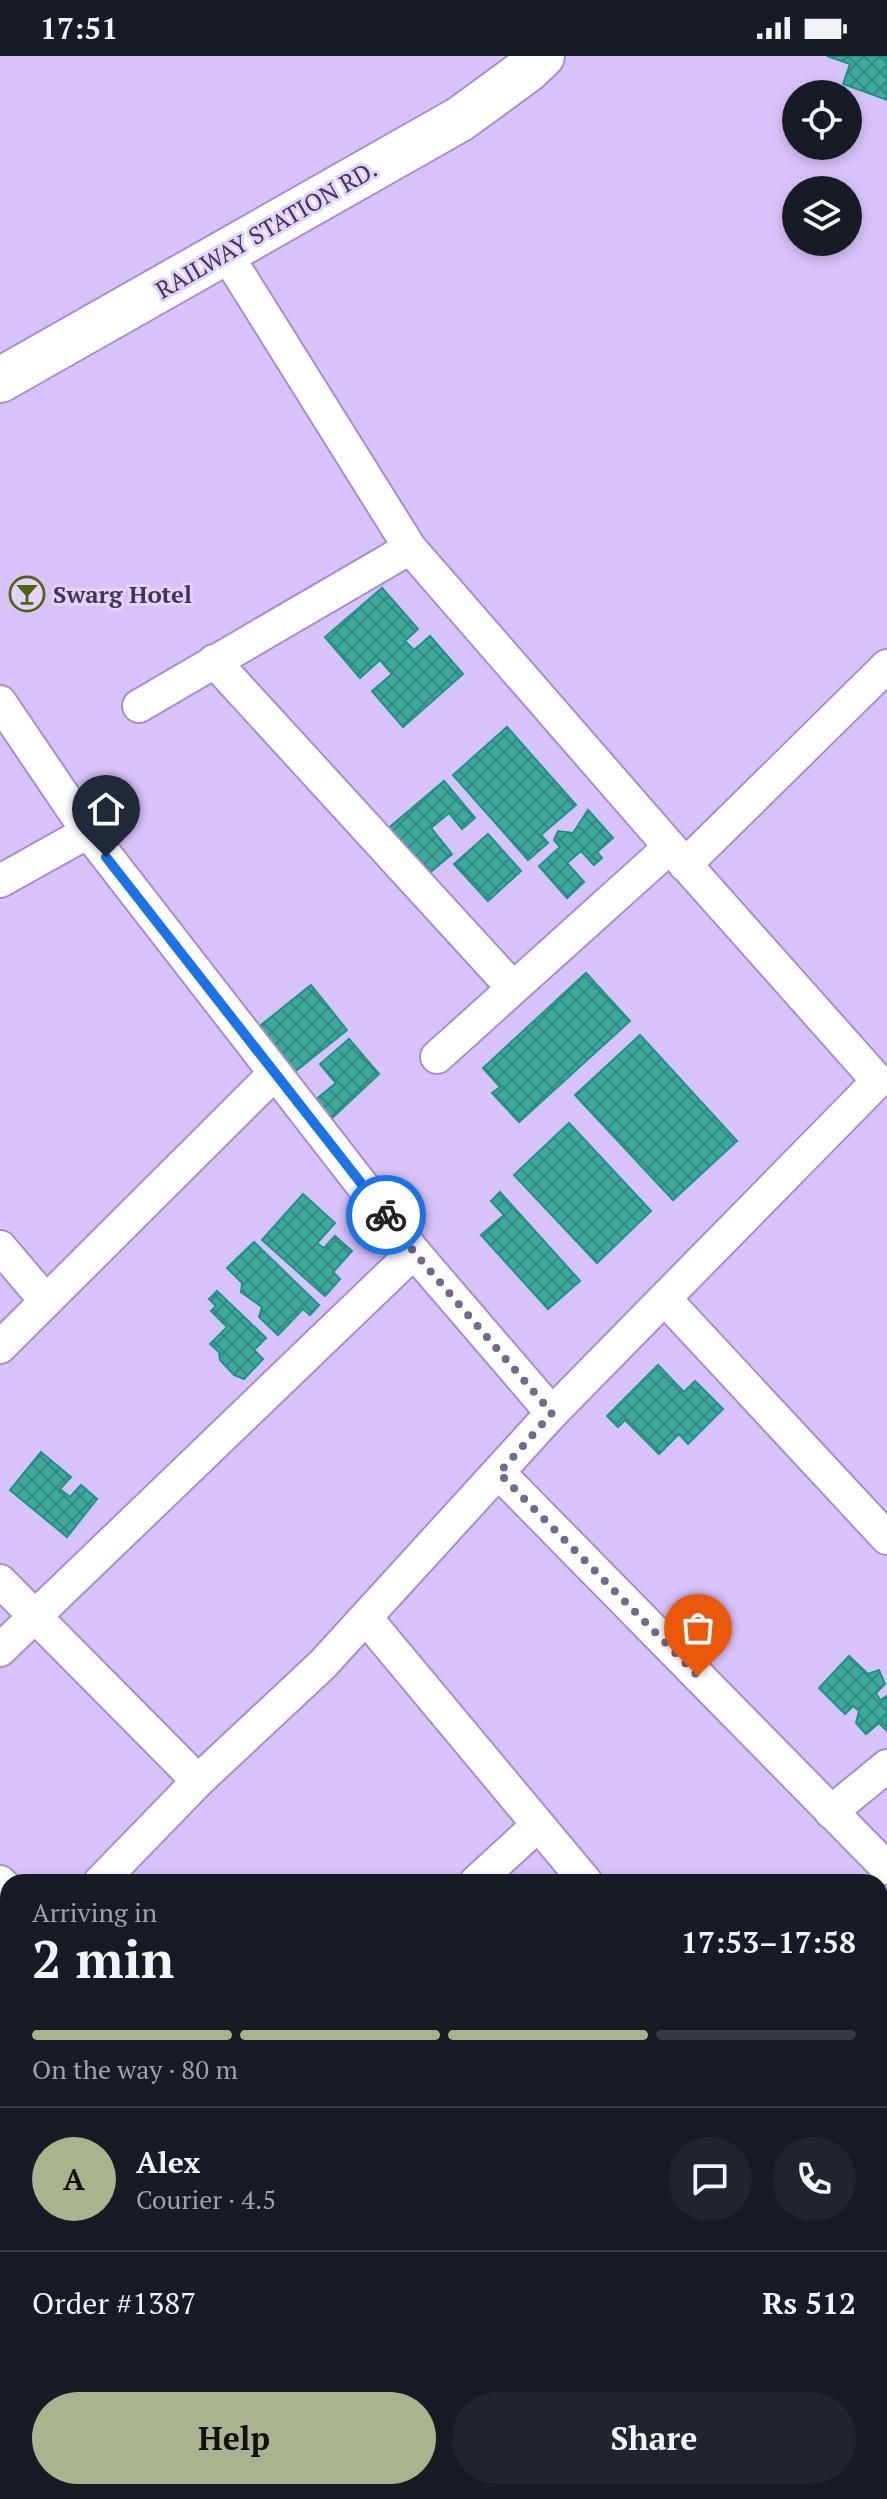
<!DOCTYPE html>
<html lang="en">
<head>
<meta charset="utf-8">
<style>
  body { margin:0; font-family:"PT Serif",serif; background:#20242c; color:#f1f3f6; height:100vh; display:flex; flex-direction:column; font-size:30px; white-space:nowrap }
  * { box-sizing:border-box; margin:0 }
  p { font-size:26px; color:#9ea1a6 }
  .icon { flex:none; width:44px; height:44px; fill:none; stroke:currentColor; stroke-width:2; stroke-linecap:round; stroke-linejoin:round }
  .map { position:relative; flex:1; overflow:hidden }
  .details { position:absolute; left:0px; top:1818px; width:888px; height:626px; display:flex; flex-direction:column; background:#171b24; border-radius:24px 24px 0 0; box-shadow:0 4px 12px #0003 }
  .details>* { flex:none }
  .controls { position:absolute; left:782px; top:24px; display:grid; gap:16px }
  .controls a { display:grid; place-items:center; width:80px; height:80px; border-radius:50%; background:#171b24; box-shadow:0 4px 12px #0003; font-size:40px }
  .pin { position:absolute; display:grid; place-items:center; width:68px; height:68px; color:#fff; margin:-82px -34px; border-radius:50% 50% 50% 0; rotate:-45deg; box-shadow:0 0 8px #0007 }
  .pin .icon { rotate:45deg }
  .courier { position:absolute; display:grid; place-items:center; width:80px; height:80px; margin:-40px; border:6px solid #1a73e8; border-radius:50%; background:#fff; color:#222; box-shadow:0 2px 10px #0007 }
  .summary em { font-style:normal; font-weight:700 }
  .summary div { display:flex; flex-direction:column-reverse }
  .summary { display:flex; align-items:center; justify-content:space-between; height:136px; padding:0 32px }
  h1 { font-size:52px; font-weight:700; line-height:60px }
  .bar { display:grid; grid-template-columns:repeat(4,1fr); gap:12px 8px; align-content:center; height:96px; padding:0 32px }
  .bar i { height:10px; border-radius:6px; background:#363941 }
  .bar .active { background:#a9b38e }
  .bar p { grid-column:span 4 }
  .line { display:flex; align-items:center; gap:20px; padding:0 32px; border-top:2px solid #363941 }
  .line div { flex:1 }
  .round { display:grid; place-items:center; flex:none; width:84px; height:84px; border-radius:42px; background:#20242c }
  .primary-button { display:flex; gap:16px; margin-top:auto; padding:16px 32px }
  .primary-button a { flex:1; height:92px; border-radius:48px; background:#a9b38e; color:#111; font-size:32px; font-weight:700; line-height:92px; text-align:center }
  .primary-button a+a { background:#20242c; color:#f1f3f6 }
  .status { display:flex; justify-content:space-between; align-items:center; height:56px; padding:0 40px; background:#171b24; direction:ltr }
  .status svg { height:22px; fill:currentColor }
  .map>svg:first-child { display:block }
  .building { fill:url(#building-cross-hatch); stroke:#1b9385; stroke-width:2 }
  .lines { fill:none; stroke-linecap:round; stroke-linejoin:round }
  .street-casing { stroke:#a98dd0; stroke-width:36 }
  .secondary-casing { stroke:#a98dd0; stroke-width:48 }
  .street { stroke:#fff; stroke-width:32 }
  .secondary { stroke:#fff; stroke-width:44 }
  .done { stroke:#76678d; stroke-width:8; stroke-dasharray:0 14.4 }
  .route { stroke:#1a73e8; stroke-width:10 }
  .labels { text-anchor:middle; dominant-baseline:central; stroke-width:6; stroke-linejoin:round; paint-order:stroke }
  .street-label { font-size:24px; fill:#423653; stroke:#e2d2fd }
  .poi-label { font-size:24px; font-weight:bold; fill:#423653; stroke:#e2d2fd; text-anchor:start }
</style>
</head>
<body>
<div class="status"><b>17:51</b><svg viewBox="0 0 49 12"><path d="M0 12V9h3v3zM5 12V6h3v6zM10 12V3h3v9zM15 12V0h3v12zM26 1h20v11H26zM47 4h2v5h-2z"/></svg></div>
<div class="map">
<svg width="887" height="2443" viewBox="0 0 887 2443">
  <defs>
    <pattern id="building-cross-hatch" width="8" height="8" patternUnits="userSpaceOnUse" patternTransform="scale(2)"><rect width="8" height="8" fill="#3ca99a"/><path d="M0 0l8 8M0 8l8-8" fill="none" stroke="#348a80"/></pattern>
  </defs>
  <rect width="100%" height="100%" fill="#d8c2fa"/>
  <!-- building -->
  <g class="building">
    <path d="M827 0H887V44L843 28 850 8Z"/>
    <path d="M382 532 418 573 405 585 414 594 430 580 463 618 403 671 372 635 392 618 380 604 360 622 325 581Z"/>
    <path d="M507 671 576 749 541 779 548 787 528 804 453 719Z"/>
    <path d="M444 725 475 762 462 773 449 757 431 772 452 798 422 823 384 776Z"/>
    <path d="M588 754 613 782 597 796 602 802 594 809 581 795 567 807 584 826 567 842 539 810 560 791 554 784 558 775 573 777Z"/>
    <path d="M488 778 521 815 488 845 454 808Z"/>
    <path d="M586 917 630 965 519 1066 492 1037 500 1031 483 1012Z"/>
    <path d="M311 929 347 974 292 1018 256 973Z"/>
    <path d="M640 979 737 1085 673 1144 575 1039Z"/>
    <path d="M349 983 379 1018 330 1064 314 1045 336 1027 320 1008Z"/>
    <path d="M569 1067 651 1155 597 1207 514 1119Z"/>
    <path d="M500 1136 580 1225 548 1253 481 1179 504 1159 491 1145Z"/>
    <path d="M303 1138 335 1167 317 1187 324 1192 335 1180 352 1195 333 1216 340 1223 325 1240 262 1184Z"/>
    <path d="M254 1186 319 1249 310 1259 303 1253 278 1279 259 1261 262 1251 241 1236 242 1227 227 1212Z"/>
    <path d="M217 1235 266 1282 254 1294 263 1303 244 1323 234 1319 220 1304 219 1296 210 1288 227 1271 211 1255 216 1250 209 1243Z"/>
    <path d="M658 1309 684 1336 695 1325 723 1353 688 1388 679 1378 659 1398 625 1364 618 1371 607 1360Z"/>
    <path d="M41 1396 71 1421 60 1433 70 1441 81 1429 97 1443 67 1481 10 1434Z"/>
    <path d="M849 1600 868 1618 879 1614 885 1628 876 1637 880 1644 887 1640V1675L879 1667 866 1678 856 1667 859 1655 853 1650 845 1658 819 1632Z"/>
  </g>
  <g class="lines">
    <!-- street casing -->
    <g class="street-casing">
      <g id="street">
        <path d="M214 605 513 932"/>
        <path d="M0 646 88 776 275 1017 414 1196 552 1357"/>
        <path d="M139 650 410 492"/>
        <path d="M685 809 887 610"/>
        <path d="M0 825 88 776"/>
        <path d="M437 1001 670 791"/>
        <path d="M0 1191 46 1245"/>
        <path d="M665 1243 887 1482"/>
        <path d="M0 1291 275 1017"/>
        <path d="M499 1417 887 1812"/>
        <path d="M0 1525 198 1725"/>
        <path d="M366 1562 586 1826"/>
        <path d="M0 1594 414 1196"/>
        <path d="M831 1756 887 1710"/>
        <path d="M0 1826 8 1834"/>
        <path d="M100 1826 198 1725 323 1608 552 1357 878 1025 670 791 410 492 225 196"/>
        <path d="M476 1826 538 1769"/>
        <path d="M0 1926 8 1918"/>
        <path d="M880 2181 887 2189"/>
        <path d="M0 2271 8 2264"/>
        <path d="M880 2305 887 2299"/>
        <path d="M0 2360 8 2369"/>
        <path d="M66 2436 72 2443"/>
        <path d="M333 2436 340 2443"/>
        <path d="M670 2436 677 2443"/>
        <path d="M723 2443 731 2436"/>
      </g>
    </g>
    <!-- secondary casing -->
    <g class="secondary-casing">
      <path id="secondary" d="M0 324 460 63 527 14 542 0"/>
    </g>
    <!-- street -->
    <use href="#street" class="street"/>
    <!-- secondary -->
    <use href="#secondary" class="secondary"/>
  </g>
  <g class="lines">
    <!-- done -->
    <path class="done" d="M386 1159 414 1196 552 1357 499 1417 698 1620"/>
    <!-- route -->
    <path class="route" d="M106 801 386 1159"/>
  </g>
  <!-- icons -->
  <defs>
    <g id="bar-ring" transform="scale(1.8)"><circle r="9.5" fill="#e2d2fd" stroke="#50640e" stroke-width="1.5"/><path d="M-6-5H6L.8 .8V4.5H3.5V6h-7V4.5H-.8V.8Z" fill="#50640e"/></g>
  </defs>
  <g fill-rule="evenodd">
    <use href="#bar-ring" x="27" y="538"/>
  </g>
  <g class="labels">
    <!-- street labels -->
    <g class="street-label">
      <text transform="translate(266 173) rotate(-30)">RAILWAY STATION RD.</text>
    </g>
    <!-- poi labels -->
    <g class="poi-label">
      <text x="53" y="538">Swarg Hotel</text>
    </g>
  </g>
</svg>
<div class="controls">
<a><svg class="icon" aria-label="locate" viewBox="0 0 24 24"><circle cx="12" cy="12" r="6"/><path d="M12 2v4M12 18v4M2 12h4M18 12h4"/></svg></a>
<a><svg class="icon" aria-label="layers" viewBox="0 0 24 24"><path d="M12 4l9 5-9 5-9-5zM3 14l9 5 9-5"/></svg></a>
</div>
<div class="pin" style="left:698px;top:1620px;background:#ea580c"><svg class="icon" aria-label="bag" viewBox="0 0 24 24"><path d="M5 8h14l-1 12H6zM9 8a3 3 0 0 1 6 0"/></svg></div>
<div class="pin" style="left:106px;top:801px;background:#1f2937"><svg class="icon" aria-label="home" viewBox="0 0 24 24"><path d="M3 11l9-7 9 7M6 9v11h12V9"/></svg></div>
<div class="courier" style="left:386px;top:1159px"><svg class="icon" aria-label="bike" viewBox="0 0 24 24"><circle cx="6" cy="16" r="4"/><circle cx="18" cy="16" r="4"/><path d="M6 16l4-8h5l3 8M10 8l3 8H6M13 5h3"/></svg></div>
<section class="details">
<div class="summary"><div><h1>2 min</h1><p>Arriving in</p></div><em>17:53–17:58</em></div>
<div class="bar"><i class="active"></i><i class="active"></i><i class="active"></i><i></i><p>On the way · 80 m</p></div>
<div class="line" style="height:144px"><b class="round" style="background:#a9b38e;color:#111">A</b><div><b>Alex</b><p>Courier · 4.5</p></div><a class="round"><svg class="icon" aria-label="chat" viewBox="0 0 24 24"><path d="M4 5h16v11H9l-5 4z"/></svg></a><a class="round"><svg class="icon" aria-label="phone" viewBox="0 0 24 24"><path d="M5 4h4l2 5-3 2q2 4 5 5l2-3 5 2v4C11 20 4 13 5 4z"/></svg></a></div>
<div class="line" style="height:104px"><div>Order #1387</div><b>Rs 512</b></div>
<div class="primary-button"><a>Help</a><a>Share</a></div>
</section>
</div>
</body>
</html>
